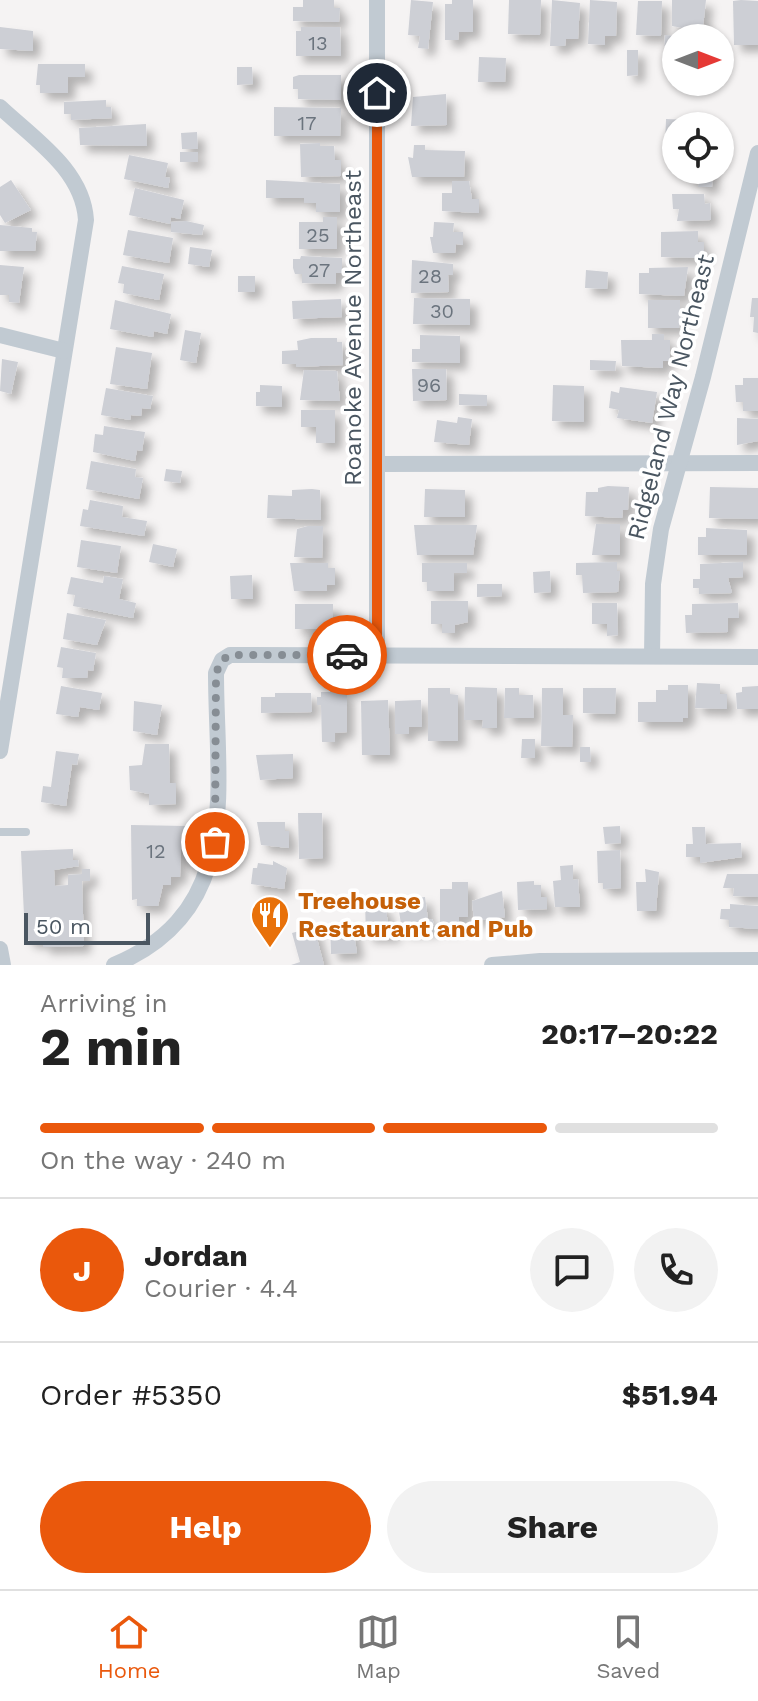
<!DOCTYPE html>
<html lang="en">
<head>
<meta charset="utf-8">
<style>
  body { margin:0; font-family:"Work Sans",sans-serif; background:#f2f2f2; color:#222; height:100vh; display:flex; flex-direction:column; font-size:30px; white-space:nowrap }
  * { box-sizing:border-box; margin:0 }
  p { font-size:26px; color:#767676 }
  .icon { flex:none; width:44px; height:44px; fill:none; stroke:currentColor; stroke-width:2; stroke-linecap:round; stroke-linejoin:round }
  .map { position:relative; height:965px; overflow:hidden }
  .side { display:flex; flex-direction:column; background:#fff; flex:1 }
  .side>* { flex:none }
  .needle { width:52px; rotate:90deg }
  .tools { position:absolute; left:662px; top:24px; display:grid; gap:16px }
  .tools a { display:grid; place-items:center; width:72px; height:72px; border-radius:50%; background:#fff; box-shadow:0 2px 6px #0004; font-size:40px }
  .scale { position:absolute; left:24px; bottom:20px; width:126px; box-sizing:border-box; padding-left:8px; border:4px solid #4a5661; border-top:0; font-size:22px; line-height:28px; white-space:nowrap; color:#4a5661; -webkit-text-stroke:6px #fff; paint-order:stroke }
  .pin { position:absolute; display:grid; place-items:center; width:68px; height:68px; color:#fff; margin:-34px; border:4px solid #fff; border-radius:50%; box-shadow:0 2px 8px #0007 }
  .courier { position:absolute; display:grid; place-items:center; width:80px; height:80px; margin:-40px; border:6px solid #ea580c; border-radius:50%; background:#fff; color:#222; box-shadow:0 2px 10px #0007 }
  .summary em { font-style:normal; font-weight:700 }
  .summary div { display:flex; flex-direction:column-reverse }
  .summary { display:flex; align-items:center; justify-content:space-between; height:136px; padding:0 40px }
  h1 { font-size:52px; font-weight:700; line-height:60px }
  .bar { display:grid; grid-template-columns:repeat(4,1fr); gap:12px 8px; align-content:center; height:96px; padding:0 40px }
  .bar i { height:10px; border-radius:6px; background:#e0e0e0 }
  .bar .current { background:#ea580c }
  .bar p { grid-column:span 4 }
  .line { display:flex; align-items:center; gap:20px; padding:0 40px; border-top:2px solid #e0e0e0 }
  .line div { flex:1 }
  .round { display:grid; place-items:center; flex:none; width:84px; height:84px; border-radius:42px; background:#f2f2f2 }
  .primary-button { display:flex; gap:16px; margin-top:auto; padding:16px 40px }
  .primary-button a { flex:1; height:92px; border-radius:48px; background:#ea580c; color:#fff; font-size:32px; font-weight:700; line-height:92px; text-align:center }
  .primary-button a+a { background:#f2f2f2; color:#222 }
  .menu { display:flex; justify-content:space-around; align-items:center; height:112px; border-top:2px solid #e0e0e0; background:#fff; font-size:22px; color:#767676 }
  .menu a { display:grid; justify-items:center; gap:4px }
  .menu .current { color:#ea580c }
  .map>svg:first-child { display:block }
  .building { fill:#cdcfd5; filter:url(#shadow) }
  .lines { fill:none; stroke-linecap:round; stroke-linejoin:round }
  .lane { stroke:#c1cad2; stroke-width:8 }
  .street { stroke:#c1cad2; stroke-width:16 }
  .done { stroke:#868d94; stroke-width:8; stroke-dasharray:0 14.4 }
  .route { stroke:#ea580c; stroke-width:10 }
  .labels { text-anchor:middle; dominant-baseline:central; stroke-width:7; stroke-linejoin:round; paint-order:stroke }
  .number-label { font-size:20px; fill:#6b747e }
  .street-label { font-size:24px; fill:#4a5661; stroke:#fff }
  .food-label { font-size:24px; font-weight:bold; fill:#c56008; stroke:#fff; text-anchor:start }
</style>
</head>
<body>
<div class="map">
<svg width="758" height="965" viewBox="0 0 758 965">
  <defs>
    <filter id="shadow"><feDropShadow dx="7" dy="7" stdDeviation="4" flood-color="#0004"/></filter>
  </defs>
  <rect width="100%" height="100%" fill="#f5f3f3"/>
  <!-- building -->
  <g class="building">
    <path d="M303 0H334V8H340L339 22 293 21V7H303Z"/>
    <path d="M411 0 433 2 428 49 418 48 420 36 408 35Z"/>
    <path d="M452 0H473V32H459L458 40H445V4H452Z"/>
    <path d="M509 0H541L540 35 508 34Z"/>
    <path d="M552 0 580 3 578 39H566L565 46H550Z"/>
    <path d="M590 0 617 2 616 36H605V45L588 44Z"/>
    <path d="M672 0H706L702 36 688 35V29L672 26Z"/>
    <path d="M741 0 758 1V45H734L733 1Z"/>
    <path d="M638 1H662L661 36 636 35Z"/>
    <path d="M0 27 33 31V51L0 49Z"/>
    <path d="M301 27H340L341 56H296V31H301Z"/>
    <path d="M665 35 676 36V61L664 56Z"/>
    <path d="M627 50H638V75L627 76Z"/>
    <path d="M479 57 506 58 505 82H478Z"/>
    <path d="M38 64H85V77H68V93H40V85H36Z"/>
    <path d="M237 67H252L253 84 237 85Z"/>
    <path d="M299 75H341V100L298 99V89H293V77Z"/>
    <path d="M446 94 447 125 411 126 413 97Z"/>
    <path d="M106 100V107H111L112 118 71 120V114H64V102Z"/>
    <path d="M274 107 341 108 340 136H274Z"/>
    <path d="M666 119 715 121 714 126H676V146L665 145Z"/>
    <path d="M146 124 147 146 80 145 79 128Z"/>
    <path d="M197 132 198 149H182L181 133Z"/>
    <path d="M320 143V146H334L335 160H341V176L301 177 300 144Z"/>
    <path d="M414 145H425V150L465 151 464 177H412L408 157 413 158Z"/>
    <rect x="180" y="152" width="18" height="10"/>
    <path d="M129 155 168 163 165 177 170 178 168 188 124 179Z"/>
    <path d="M689 170H713L712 187H698L699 181H688Z"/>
    <path d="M11 180 31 210 5 223 0 215V187Z"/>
    <path d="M266 180 340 184V212H316V203H304V198H266Z"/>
    <path d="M452 181H469L472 199H479V213L442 211V193H452Z"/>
    <path d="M135 188 184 200 180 219 171 217 170 224 129 215Z"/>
    <path d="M672 194H704L705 204 710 203 711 220 677 221 679 209H673Z"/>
    <path d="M323 217H337V249H299V222H323Z"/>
    <path d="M186 221 204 225 202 235 171 232V222Z"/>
    <path d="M434 222 454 223 453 232H463V245L456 244 455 253H433L430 237H433Z"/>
    <path d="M0 225 32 228V232H37L35 251H0Z"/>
    <path d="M128 230 173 238 169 263 123 255Z"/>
    <path d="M698 231V242H704V258L661 257V232Z"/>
    <path d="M190 247 212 250 209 267 188 264Z"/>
    <path d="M301 256 342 258V273H336V284L302 283V274H295L293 268V259H300Z"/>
    <path d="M412 260 453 264V275H448L449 292 411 293Z"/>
    <path d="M0 265 24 267 19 303 9 302V295H0Z"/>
    <path d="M122 266 164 274 159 300 123 293 124 284 118 283Z"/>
    <path d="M688 267 684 296 639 294V273H649V268Z"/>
    <path d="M586 270 608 272 607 289 585 288Z"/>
    <rect x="238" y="276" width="17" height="16"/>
    <path d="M414 298 470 299V325L413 324Z"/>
    <path d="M752 298H758V333L753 332 754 317H750Z"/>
    <path d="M341 299 342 317 293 319 292 301Z"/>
    <path d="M115 300 171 314 167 334 154 331 153 337 110 329Z"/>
    <path d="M648 300H680V310L683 311 679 328H648Z"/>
    <path d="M185 330 201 333 196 363 180 360Z"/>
    <path d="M652 334H664V340H670V361H663V368L622 366 621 340H652Z"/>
    <path d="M420 335 460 336V363L412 362V349H420Z"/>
    <path d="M311 338H337V342H342L343 365 296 367V364H282V351L298 350 297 341Z"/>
    <path d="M116 347 152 353 147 389 110 384Z"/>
    <path d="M2 359 18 362 11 394 0 391Z"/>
    <path d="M590 360 616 361 615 371 590 370Z"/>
    <path d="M412 369H446L447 400 413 401Z"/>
    <path d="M304 370 337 371 340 401 300 400Z"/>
    <path d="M743 378H758V411H743V402H736L735 385H743Z"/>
    <path d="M260 385 282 386V407L256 406V392H260Z"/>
    <path d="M553 385 584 386V422L552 421Z"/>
    <path d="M620 387 657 392 652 423 617 418 619 410 609 408 611 391 619 393Z"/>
    <path d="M106 388 153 396 150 409 142 408 141 416 131 415 130 420 101 415Z"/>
    <path d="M459 394 487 395V406L459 405Z"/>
    <path d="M301 410H335V443H316V427H301Z"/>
    <path d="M458 417 472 419 469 445 434 442 437 420 457 423Z"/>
    <path d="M737 418 758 419V441L737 445Z"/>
    <path d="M104 426 145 432 142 451 137 450 135 461 93 452 95 434 103 435Z"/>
    <path d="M91 461 136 469 135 477 143 478 139 499 86 489Z"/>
    <path d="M166 469 182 471 180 483 164 481Z"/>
    <path d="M608 486 629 487 628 510H623L622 518 585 516 586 492H598V488Z"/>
    <path d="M710 487 758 488V519L709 518Z"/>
    <path d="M312 489 320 490 321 520 267 518 268 495 292 496V490Z"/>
    <path d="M425 489 465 490V517H424Z"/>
    <path d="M90 500 123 506 122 517 147 521 144 536 80 526 83 509 88 510Z"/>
    <path d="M596 524H620V555H592Z"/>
    <path d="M414 525H477L473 555H417Z"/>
    <path d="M308 526H323L322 558 294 557 297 529Z"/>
    <path d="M706 528 747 530V555H698V537H706Z"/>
    <path d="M81 540 121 546 117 573 77 567Z"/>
    <path d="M153 544 177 549 173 567 149 562Z"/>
    <path d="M617 562V571H620L618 592 583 593 582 575H576V563Z"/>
    <path d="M743 562V577L728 578 732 593 699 594V588H693V579H700V564Z"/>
    <path d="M290 563H328V568H335V585H327V591H294Z"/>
    <path d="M422 563H467V573H454V591H427V582H422Z"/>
    <path d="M550 571 551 592 534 593 533 572Z"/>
    <path d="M252 575 253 599H231L230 576Z"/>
    <path d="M104 576 123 579 119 599 136 603 133 618 73 606 75 595 67 594 71 577 103 583Z"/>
    <path d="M477 584H502V596L477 597Z"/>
    <path d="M431 601H468V622L455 625V633H442V624H431Z"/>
    <path d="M592 603H617L618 635 607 636V624H592Z"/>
    <path d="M738 603 739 618H728V632L686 633 685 615H692V604Z"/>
    <rect x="295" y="604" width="38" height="25"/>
    <path d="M67 613 106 620 97 645 63 639Z"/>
    <path d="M61 647 96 653 93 671 88 670 87 678H62L63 668 57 667Z"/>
    <path d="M697 683 720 684V694H727V709L695 708Z"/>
    <path d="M668 685H688V718H683V722H638V702H656V690H668Z"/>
    <path d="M61 686 102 693 99 710 80 707 78 717 56 714Z"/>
    <path d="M758 686V709H737L736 693 742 692V687Z"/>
    <path d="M465 687 497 688V728H482L483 720H464Z"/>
    <path d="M330 688 347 693V732L335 733V742H322L321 705H317V697H321V692H330Z"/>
    <path d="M428 688H450V694L458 695V741H428Z"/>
    <path d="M505 688H519V695H533L534 718H504Z"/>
    <path d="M542 688H563V715H573L572 747 541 746Z"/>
    <path d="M583 688H616L615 714 583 713Z"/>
    <path d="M275 693H311L312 712 261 713V697H275Z"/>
    <path d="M388 700 390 755H362L361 701Z"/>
    <path d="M421 700 422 727H409V734H395V701Z"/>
    <path d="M134 701 162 705 157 735 133 731Z"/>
    <path d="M522 739H535V758H521Z"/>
    <path d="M145 744H169L170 783H176V804L149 805V794L130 790 129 766 142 765Z"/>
    <path d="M580 747H590L591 762H580Z"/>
    <path d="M56 751 79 754 77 765 72 764 66 806 41 802 43 786 51 787Z"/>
    <path d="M293 754V778L260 780 256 755Z"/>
    <path d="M298 813H322L323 858 299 859Z"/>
    <path d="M257 822H285V831H289V848L261 845Z"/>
    <path d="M131 825 187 826V835H181L180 877H171V885H163L158 906H137V899L132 900Z"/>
    <path d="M620 826 621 843 605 844 603 827Z"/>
    <path d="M692 827H705L706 844 741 843 742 857 700 863V857H686V844H693Z"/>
    <path d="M73 849V860H78L79 866 54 870 55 886 68 885V875L82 874V869H90V881H82L84 946 43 947V941L31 942 25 937 21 851Z"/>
    <path d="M620 850 621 888 603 889V883H598L597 851Z"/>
    <path d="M273 861 287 868 284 889 251 884 253 868H257L258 863 273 865Z"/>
    <path d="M573 865V880L578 879 580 907H555L553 881 561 880 560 866Z"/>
    <path d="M645 869 659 872 656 911H637L636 882H646Z"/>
    <path d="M727 874H758V897L733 896 734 888H723Z"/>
    <path d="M534 881V885H541V897H547V909L518 910 517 882Z"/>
    <path d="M452 882H468V917H459V925H452V928H440V889H452Z"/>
    <path d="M502 891 505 917 474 921 472 901Z"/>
    <path d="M425 897 428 919H432L434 924 431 930 402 931 399 911 410 910 408 899Z"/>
    <path d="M365 902H380L381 908H386L388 925 393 926 394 936H366Z"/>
    <path d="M730 904 758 906V929L729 927V920L720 919 721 909H730Z"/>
    <path d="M330 922H352L357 953 331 954Z"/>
    <path d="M314 927 324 965H291L300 962 292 933Z"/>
  </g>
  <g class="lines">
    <!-- lane -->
    <path class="lane" d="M0 832H26"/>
    <!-- street -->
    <g class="street">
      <path d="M377 0V656"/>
      <path d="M0 107C34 139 83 170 86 220L0 751"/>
      <path d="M0 335 64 351"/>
      <path d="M377 464 758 463"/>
      <path d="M652 656 653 584 661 529 703 377 758 153"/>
      <path d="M0 949 3 965"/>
      <path d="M114 965C244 911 216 789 216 673L222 660 230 655 758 657"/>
      <path d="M492 965 540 961 758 960"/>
    </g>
  </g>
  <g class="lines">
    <!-- done -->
    <path class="done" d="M215 842 216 673 222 660 230 655H347"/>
    <!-- route -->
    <path class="route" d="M347 655 377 656V93"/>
  </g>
  <!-- icons -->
  <defs>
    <g id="restaurant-pin" transform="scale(2)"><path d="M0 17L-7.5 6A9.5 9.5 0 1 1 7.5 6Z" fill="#e8710a" stroke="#fff"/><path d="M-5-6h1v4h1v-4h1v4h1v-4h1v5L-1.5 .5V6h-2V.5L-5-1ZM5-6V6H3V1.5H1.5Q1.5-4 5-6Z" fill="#fff"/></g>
  </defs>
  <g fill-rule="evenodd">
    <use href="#restaurant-pin" x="270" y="915"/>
  </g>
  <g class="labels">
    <!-- number labels -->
    <g class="number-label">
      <text x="318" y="43">13</text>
      <text x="307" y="123">17</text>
      <text x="318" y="235">25</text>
      <text x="319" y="270">27</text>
      <text x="430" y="276">28</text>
      <text x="442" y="311">30</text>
      <text x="429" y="385">96</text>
      <text x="156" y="851">12</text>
    </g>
    <!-- street labels -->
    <g class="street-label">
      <text transform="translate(353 328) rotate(-90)">Roanoke Avenue Northeast</text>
      <text transform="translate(671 397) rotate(-76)">Ridgeland Way Northeast</text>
    </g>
    <!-- food labels -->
    <g class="food-label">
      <text x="298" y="901">Treehouse<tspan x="298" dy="28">Restaurant and Pub</tspan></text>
    </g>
  </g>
</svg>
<div class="tools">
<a><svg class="needle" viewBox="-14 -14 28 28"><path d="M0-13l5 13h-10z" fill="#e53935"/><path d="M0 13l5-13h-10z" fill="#767676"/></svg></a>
<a><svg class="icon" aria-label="locate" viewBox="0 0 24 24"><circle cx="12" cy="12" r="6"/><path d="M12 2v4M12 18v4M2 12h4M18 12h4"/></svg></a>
</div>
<div class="scale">50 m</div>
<div class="pin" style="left:215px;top:842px;background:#ea580c"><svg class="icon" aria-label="bag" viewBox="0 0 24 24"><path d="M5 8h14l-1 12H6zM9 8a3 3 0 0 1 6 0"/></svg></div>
<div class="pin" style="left:377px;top:93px;background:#1f2937"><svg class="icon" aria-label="home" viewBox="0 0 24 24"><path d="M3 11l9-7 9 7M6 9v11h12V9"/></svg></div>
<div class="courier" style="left:347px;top:655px"><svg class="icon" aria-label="car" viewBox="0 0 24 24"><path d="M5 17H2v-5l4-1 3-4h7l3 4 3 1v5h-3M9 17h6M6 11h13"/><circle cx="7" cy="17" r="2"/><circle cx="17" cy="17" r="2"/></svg></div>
</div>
<section class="side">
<div class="summary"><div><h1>2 min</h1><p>Arriving in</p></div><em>20:17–20:22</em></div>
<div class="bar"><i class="current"></i><i class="current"></i><i class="current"></i><i></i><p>On the way · 240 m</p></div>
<div class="line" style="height:144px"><b class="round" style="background:#ea580c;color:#fff">J</b><div><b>Jordan</b><p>Courier · 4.4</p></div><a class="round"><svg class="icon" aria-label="chat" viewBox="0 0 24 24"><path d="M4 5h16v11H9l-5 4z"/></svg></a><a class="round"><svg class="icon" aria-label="phone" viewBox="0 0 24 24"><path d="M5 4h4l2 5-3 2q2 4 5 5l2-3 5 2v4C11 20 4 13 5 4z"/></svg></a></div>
<div class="line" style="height:104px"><div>Order #5350</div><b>$51.94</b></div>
<div class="primary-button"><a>Help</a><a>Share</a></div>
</section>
<nav class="menu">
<a class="current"><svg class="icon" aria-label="home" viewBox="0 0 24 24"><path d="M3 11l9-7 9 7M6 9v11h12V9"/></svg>Home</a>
<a><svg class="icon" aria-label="map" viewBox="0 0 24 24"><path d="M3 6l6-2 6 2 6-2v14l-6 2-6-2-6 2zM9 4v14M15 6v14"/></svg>Map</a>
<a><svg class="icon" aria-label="saved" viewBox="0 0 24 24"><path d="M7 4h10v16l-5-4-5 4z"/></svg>Saved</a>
</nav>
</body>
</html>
